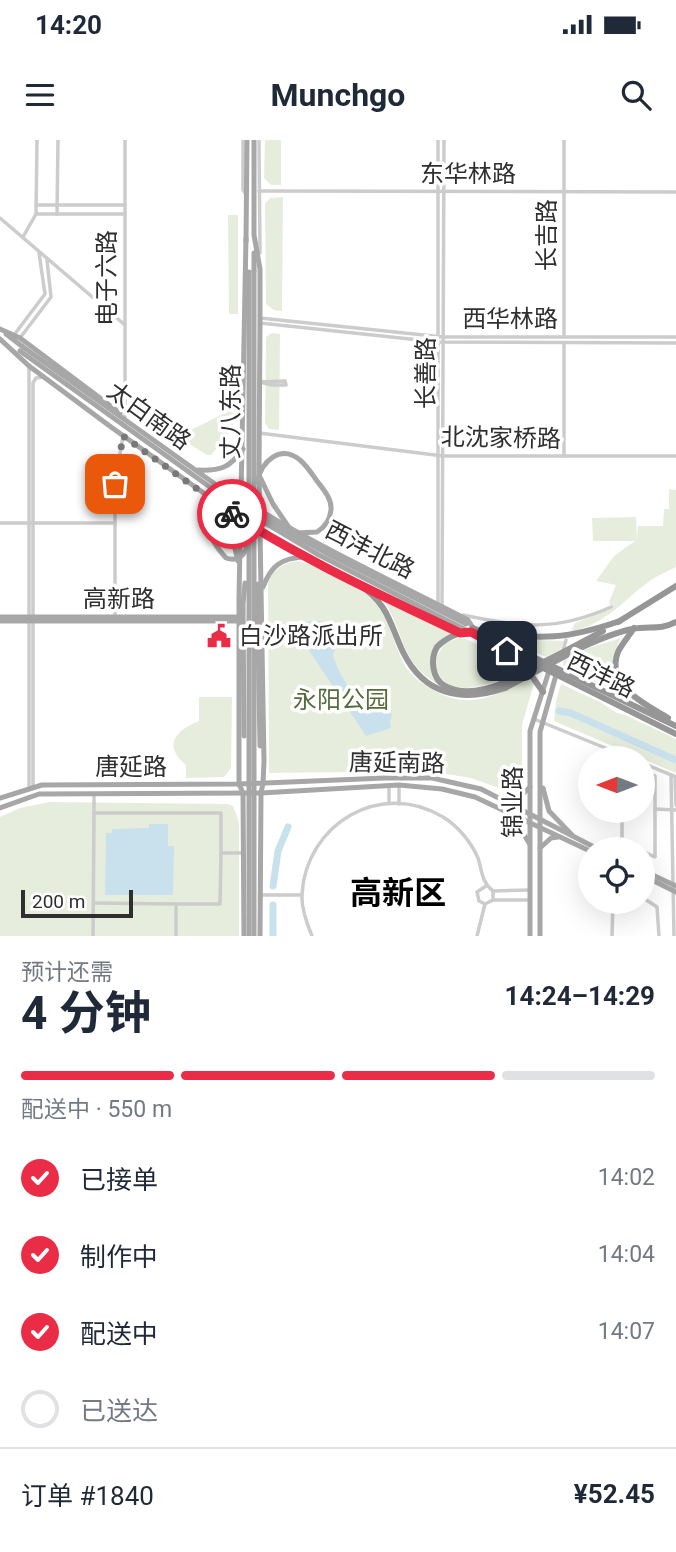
<!DOCTYPE html>
<html lang="zh">
<head>
<meta charset="utf-8">
<style>
  body { margin:0; font-family:Roboto,"Noto Sans SC",sans-serif; background:#f6f6f7; color:#1f2937; height:100vh; display:flex; flex-direction:column; font-size:26px; white-space:nowrap }
  * { box-sizing:border-box; margin:0 }
  p { font-size:23px; color:#747a83 }
  .icon { flex:none; width:38px; height:38px; fill:none; stroke:currentColor; stroke-width:2; stroke-linecap:round; stroke-linejoin:round }
  .map { position:relative; height:796px; overflow:hidden }
  .sheet { display:flex; flex-direction:column; background:#fff; flex:1 }
  .sheet>* { flex:none }
  .needle { width:46px; rotate:270deg }
  .buttons { position:absolute; left:578px; top:606px; display:grid; gap:14px }
  .buttons a { display:grid; place-items:center; width:77px; height:77px; border-radius:50%; background:#fff; box-shadow:0 7px 28px #0002; font-size:35px }
  .scale { position:absolute; left:21px; bottom:18px; width:112px; box-sizing:border-box; padding-left:7px; border:4px solid #2f2f2f; border-top:0; font-size:19px; line-height:24px; white-space:nowrap; color:#2f2f2f; -webkit-text-stroke:5px #fff; paint-order:stroke }
  .pin { position:absolute; display:grid; place-items:center; width:60px; height:60px; color:#fff; margin:-30px; border-radius:14px; box-shadow:0 4px 10px #0006 }
  .courier { position:absolute; display:grid; place-items:center; width:70px; height:70px; margin:-35px; border:5px solid #eb2c47; border-radius:50%; background:#fff; color:#222; box-shadow:0 2px 9px #0007 }
  .headline em { font-style:normal; font-weight:700 }
  .headline div { display:flex; flex-direction:column-reverse }
  .headline { display:flex; align-items:center; justify-content:space-between; height:119px; padding:0 21px }
  h1 { font-size:46px; font-weight:700; line-height:52px }
  .bar { display:grid; grid-template-columns:repeat(4,1fr); gap:10px 7px; align-content:center; height:84px; padding:0 21px }
  .bar i { height:9px; border-radius:5px; background:#e0e1e3 }
  .bar .current { background:#eb2c47 }
  .bar p { grid-column:span 4 }
  .line { display:flex; align-items:center; gap:18px; padding:0 21px; border-top:2px solid #e0e1e3 }
  .line div { flex:1 }
  ol { padding:0 21px; list-style:none }
  li { display:flex; align-items:center; gap:21px; height:77px }
  li p { margin-inline-start:auto }
  li .icon { padding:7px; border-radius:50%; background:#eb2c47; color:#fff; stroke-width:4 }
  li:last-child { color:#747a83 }
  li i { width:38px; height:38px; border:4px solid #e0e1e3; border-radius:50% }
  .status { display:flex; justify-content:space-between; align-items:center; height:49px; padding:0 35px; background:#fff; direction:ltr }
  .status svg { height:19px; fill:currentColor }
  header { display:flex; justify-content:space-between; align-items:center; height:91px; padding:0 21px; background:#fff; font-size:32px; font-weight:700 }
  .map>svg:first-child { display:block }
  .green { fill:#e6eddc }
  .water { fill:#c8e1ed }
  .lines { fill:none; stroke-linecap:round; stroke-linejoin:round }
  .river { stroke:#c8e1ed; stroke-width:7 }
  .minor { stroke:#ccc; stroke-width:3.5 }
  .major { stroke:#a7a7a7; stroke-width:5 }
  .highway { stroke:#969696; stroke-width:6 }
  .major-bridge { stroke:#a7a7a7; stroke-width:5 }
  .highway-bridge { stroke:#969696; stroke-width:6 }
  .done { stroke:#787878; stroke-width:7; stroke-dasharray:0 12.6 }
  .route { stroke:#eb2c47; stroke-width:9 }
  .labels { text-anchor:middle; dominant-baseline:central; stroke-width:7; stroke-linejoin:round; paint-order:stroke }
  .street-label { font-size:24px; fill:#2f2f2f; stroke:#fff }
  .poi-label { font-size:24px; fill:#2f2f2f; stroke:#fff; text-anchor:start }
  .park-label { font-size:24px; fill:#556c3b; stroke:#fff }
  .district-label { font-size:32px; font-weight:bold; fill:#000; stroke:#fff }
</style>
</head>
<body>
<div class="status"><b>14:20</b><svg viewBox="0 0 49 12"><path d="M0 12V9h3v3zM5 12V6h3v6zM10 12V3h3v9zM15 12V0h3v12zM26 1h20v11H26zM47 4h2v5h-2z"/></svg></div>
<header><svg class="icon" aria-label="menu" viewBox="0 0 24 24"><path d="M4 6h16M4 12h16M4 18h16"/></svg>Munchgo<svg class="icon" aria-label="search" viewBox="0 0 24 24"><circle cx="10" cy="10" r="6"/><path d="M15 15l6 6"/></svg></header>
<div class="map">
<svg width="676" height="796" viewBox="0 0 676 796">
  <rect width="100%" height="100%" fill="#fff"/>
  <!-- green -->
  <g class="green">
    <path d="M265 0H281V45H271L264 38Z"/>
    <path d="M283 57 282 171 274 170 266 164 265 64 270 58Z"/>
    <path d="M228 75H238V174H229Z"/>
    <path d="M272 193 280 194 279 290 269 289 265 283 266 197Z"/>
    <path d="M229 271 233 273V288L211 315H207L182 299 181 295Z"/>
    <path d="M669 349 676 350V427C668 431 659 435 651 440 624 459 606 485 571 491L575 483 612 468 609 462 616 445 596 441 614 416 635 401H593L592 378 636 377 637 400 638 386H663L664 369H669Z"/>
    <path d="M297 421C318 426 363 446 376 464 391 482 394 507 406 527 411 536 421 543 430 548 468 572 494 556 530 538L534 543 522 585V647L510 652 471 638 428 631 269 633 268 441C275 429 283 423 297 421Z"/>
    <path d="M385 462 452 494 444 497 431 523 441 546C400 524 406 497 385 462Z"/>
    <path d="M458 498 466 499 513 521 523 530C496 542 440 568 435 520L444 504Z"/>
    <path d="M621 498C609 522 613 540 631 560L563 525V521L586 509Z"/>
    <path d="M507 499 564 501 561 509 546 517Z"/>
    <path d="M561 544 600 562 617 573 625 575 676 599V633L554 581 556 561Z"/>
    <path d="M199 557H232L231 628 224 637 186 638V625C162 605 176 590 199 581Z"/>
    <path d="M50 662 228 664 233 666 239 682V796H0V677L20 668Z"/>
  </g>
  <!-- water -->
  <g class="water">
    <path d="M310 481H320L336 489 338 499 333 515C342 545 361 567 392 574L390 582 391 588 366 596 304 503 301 491 303 484Z"/>
    <path d="M149 684H168V706H174L173 755H105L106 693H112V689L149 688Z"/>
  </g>
  <g class="lines">
    <!-- river -->
    <g class="river">
      <path d="M559 571 571 573 676 620"/>
      <path d="M273 746 278 711 288 687"/>
      <path d="M273 765V796"/>
    </g>
    <!-- minor -->
    <g class="minor">
      <path d="M125 0V277"/>
      <path d="M243 0V50L245 53"/>
      <path d="M259 0 260 113"/>
      <path d="M438 0V463"/>
      <path d="M564 0V195"/>
      <path d="M259 51 676 52"/>
      <path d="M36 65H125"/>
      <path d="M36 74H125"/>
      <path d="M57 74 58 0"/>
      <path d="M0 78 125 185"/>
      <path d="M23 97 36 74 37 0"/>
      <path d="M260 178 443 197H676"/>
      <path d="M260 183 438 202 676 203"/>
      <path d="M14 195 45 154 39 113"/>
      <path d="M20 198 51 157 47 120"/>
      <path d="M564 203V316"/>
      <path d="M29 226V648"/>
      <path d="M285 241 286 245H272L260 242Z"/>
      <path d="M259 293 443 316H676"/>
      <path d="M0 383H115"/>
      <path d="M442 466 444 0"/>
      <path d="M463 475C521 487 555 492 611 467"/>
      <path d="M115 479V344L123 296"/>
      <path d="M563 511 566 500"/>
      <path d="M534 579 630 618"/>
      <path d="M642 623 676 637"/>
      <path d="M642 632 655 636V717L642 711"/>
      <path d="M671 635 674 796"/>
      <path d="M675 637 676 665"/>
      <path d="M389 646V663"/>
      <path d="M33 647V243L36 238 44 237"/>
      <path d="M94 654V673"/>
      <path d="M399 664V645"/>
      <path d="M655 669 676 670"/>
      <path d="M622 670V701L638 709"/>
      <path d="M493 751 530 750"/>
      <path d="M260 755H302"/>
      <path d="M642 757 657 767 659 796"/>
      <path d="M493 760H530"/>
      <path d="M94 763 175 764"/>
      <path d="M485 764 479 761 477 752 486 746"/>
      <path d="M93 796 94 673H221V713H244"/>
      <path d="M176 796V764H220L221 713"/>
      <path d="M312 796C307 784 301 767 302 754 306 684 381 639 443 677 458 686 471 702 478 718 482 731 482 743 493 751V760L485 764 477 796"/>
      <path d="M612 796 613 761"/>
    </g>
    <!-- major -->
    <g class="major">
      <path d="M254 0V95L260 129V183L259 334 264 621 263 643 261 653 260 796"/>
      <path d="M246 102 247 0"/>
      <path d="M254 131V113"/>
      <path d="M0 189 20 198 120 273"/>
      <path d="M6 194 23 207"/>
      <path d="M0 199 29 226 111 287 243 381"/>
      <path d="M198 330C220 331 230 328 243 309"/>
      <path d="M260 337 273 364 288 386"/>
      <path d="M222 346C300 399 385 437 468 480L473 488"/>
      <path d="M215 366 229 385 238 421"/>
      <path d="M260 392 359 445 460 493 471 492"/>
      <path d="M263 447C271 426 281 418 304 417"/>
      <path d="M0 477H239"/>
      <path d="M0 481H239"/>
      <path d="M543 648 549 671 572 695"/>
      <path d="M0 658 42 645 239 644 385 638H432L481 649 598 709"/>
      <path d="M503 658H519L530 647"/>
      <path d="M0 668 39 654 261 653 399 645 442 649 475 657 590 711"/>
      <path d="M503 670 518 684 529 703"/>
      <path d="M540 708 551 698 558 697"/>
      <path d="M642 730 676 746"/>
      <path d="M642 735 676 752"/>
      <path d="M244 796 243 653 239 644V457L246 98"/>
      <path d="M530 796V591L549 531"/>
      <path d="M540 796V592L556 535"/>
    </g>
    <!-- highway -->
    <g class="highway">
      <path d="M359 445C388 463 390 484 403 512 424 555 462 563 505 548"/>
      <path d="M618 482 676 446"/>
      <path d="M473 488 676 586"/>
      <path d="M634 488C629 496 622 504 618 512 605 546 645 564 668 578"/>
      <path d="M471 492 676 594"/>
      <path d="M488 492C541 500 568 499 620 481"/>
      <path d="M460 493C452 496 443 500 437 507 430 519 432 539 445 546 463 556 486 550 503 543"/>
      <path d="M573 507 603 491"/>
      <path d="M578 509C595 501 613 493 632 489 649 485 659 491 676 482"/>
      <path d="M511 515 529 532 543 552"/>
    </g>
    <!-- major-bridge -->
    <g class="major-bridge">
      <path d="M254 131V796"/>
      <path d="M249 132V796"/>
      <path d="M23 207 257 374 328 414 466 484"/>
      <path d="M20 211 235 365 319 415 464 489"/>
      <path d="M257 342C262 321 280 304 300 320 307 326 312 334 317 341 324 350 332 359 331 370 330 380 325 387 317 392L296 393"/>
      <path d="M235 365C192 363 207 398 226 418 237 422 245 416 247 405"/>
      <path d="M257 444 260 606"/>
      <path d="M244 596 243 464 245 443"/>
    </g>
    <!-- highway-bridge -->
    <g class="highway-bridge">
      <path d="M503 543 573 507"/>
      <path d="M505 548 578 509"/>
    </g>
  </g>
  <g class="lines">
    <!-- done -->
    <path class="done" d="M115 344 123 296 232 374"/>
    <!-- route -->
    <path class="route" d="M232 374C304 420 383 456 460 493L471 492 507 511"/>
  </g>
  <!-- icons -->
  <defs>
    <g id="civic-bare" transform="scale(1.89)"><path d="M-.6-6.5H3V-4.5H.6V-3L4-1V1h2V6H-6V1h2V-1L-.6-3ZM-1.2 2.5V6h2.4V2.5Z" fill="#eb2c47" stroke="#fff" stroke-width="2.5" paint-order="stroke"/></g>
  </defs>
  <g fill-rule="evenodd">
    <use href="#civic-bare" x="219" y="496"/>
  </g>
  <g class="labels">
    <!-- street labels -->
    <g class="street-label">
      <text x="468" y="34">东华林路</text>
      <text transform="translate(547 95) rotate(-90)">长吉路</text>
      <text transform="translate(107 138) rotate(-90)">电子六路</text>
      <text x="510" y="179">西华林路</text>
      <text transform="translate(426 233) rotate(-90)">长善路</text>
      <text transform="translate(231 272) rotate(-90)">丈八东路</text>
      <text transform="translate(149 276) rotate(36)">太白南路</text>
      <text transform="translate(501 298) rotate(1)">北沈家桥路</text>
      <text transform="translate(370 410) rotate(27)">西沣北路</text>
      <text x="119" y="459">高新路</text>
      <text transform="translate(601 535) rotate(26)">西沣路</text>
      <text transform="translate(397 623) rotate(1)">唐延南路</text>
      <text x="131" y="627">唐延路</text>
      <text transform="translate(513 662) rotate(-90)">锦业路</text>
    </g>
    <!-- poi labels -->
    <g class="poi-label">
      <text x="239" y="496">白沙路派出所</text>
    </g>
    <!-- park labels -->
    <g class="park-label">
      <text x="341" y="560">永阳公园</text>
    </g>
    <!-- district labels -->
    <g class="district-label">
      <text x="398" y="753">高新区</text>
    </g>
  </g>
</svg>
<div class="buttons">
<a><svg class="needle" viewBox="-14 -14 28 28"><path d="M0-13l5 13h-10z" fill="#e53935"/><path d="M0 13l5-13h-10z" fill="#747a83"/></svg></a>
<a><svg class="icon" aria-label="locate" viewBox="0 0 24 24"><circle cx="12" cy="12" r="6"/><path d="M12 2v4M12 18v4M2 12h4M18 12h4"/></svg></a>
</div>
<div class="scale">200 m</div>
<div class="pin" style="left:115px;top:344px;background:#ea580c"><svg class="icon" aria-label="bag" viewBox="0 0 24 24"><path d="M5 8h14l-1 12H6zM9 8a3 3 0 0 1 6 0"/></svg></div>
<div class="pin" style="left:507px;top:511px;background:#1f2937"><svg class="icon" aria-label="home" viewBox="0 0 24 24"><path d="M3 11l9-7 9 7M6 9v11h12V9"/></svg></div>
<div class="courier" style="left:232px;top:374px"><svg class="icon" aria-label="bike" viewBox="0 0 24 24"><circle cx="6" cy="16" r="4"/><circle cx="18" cy="16" r="4"/><path d="M6 16l4-8h5l3 8M10 8l3 8H6M13 5h3"/></svg></div>
</div>
<section class="sheet">
<div class="headline"><div><h1>4 分钟</h1><p>预计还需</p></div><em>14:24–14:29</em></div>
<div class="bar"><i class="current"></i><i class="current"></i><i class="current"></i><i></i><p>配送中 · 550 m</p></div>
<ol>
<li><svg class="icon" aria-label="check" viewBox="0 0 24 24"><path d="M5 12l5 5 9-10"/></svg>已接单<p>14:02</p></li>
<li><svg class="icon" aria-label="check" viewBox="0 0 24 24"><path d="M5 12l5 5 9-10"/></svg>制作中<p>14:04</p></li>
<li><svg class="icon" aria-label="check" viewBox="0 0 24 24"><path d="M5 12l5 5 9-10"/></svg>配送中<p>14:07</p></li>
<li><i></i>已送达</li>
</ol>
<div class="line" style="height:91px"><div>订单 #1840</div><b>¥52.45</b></div>
</section>
</body>
</html>
